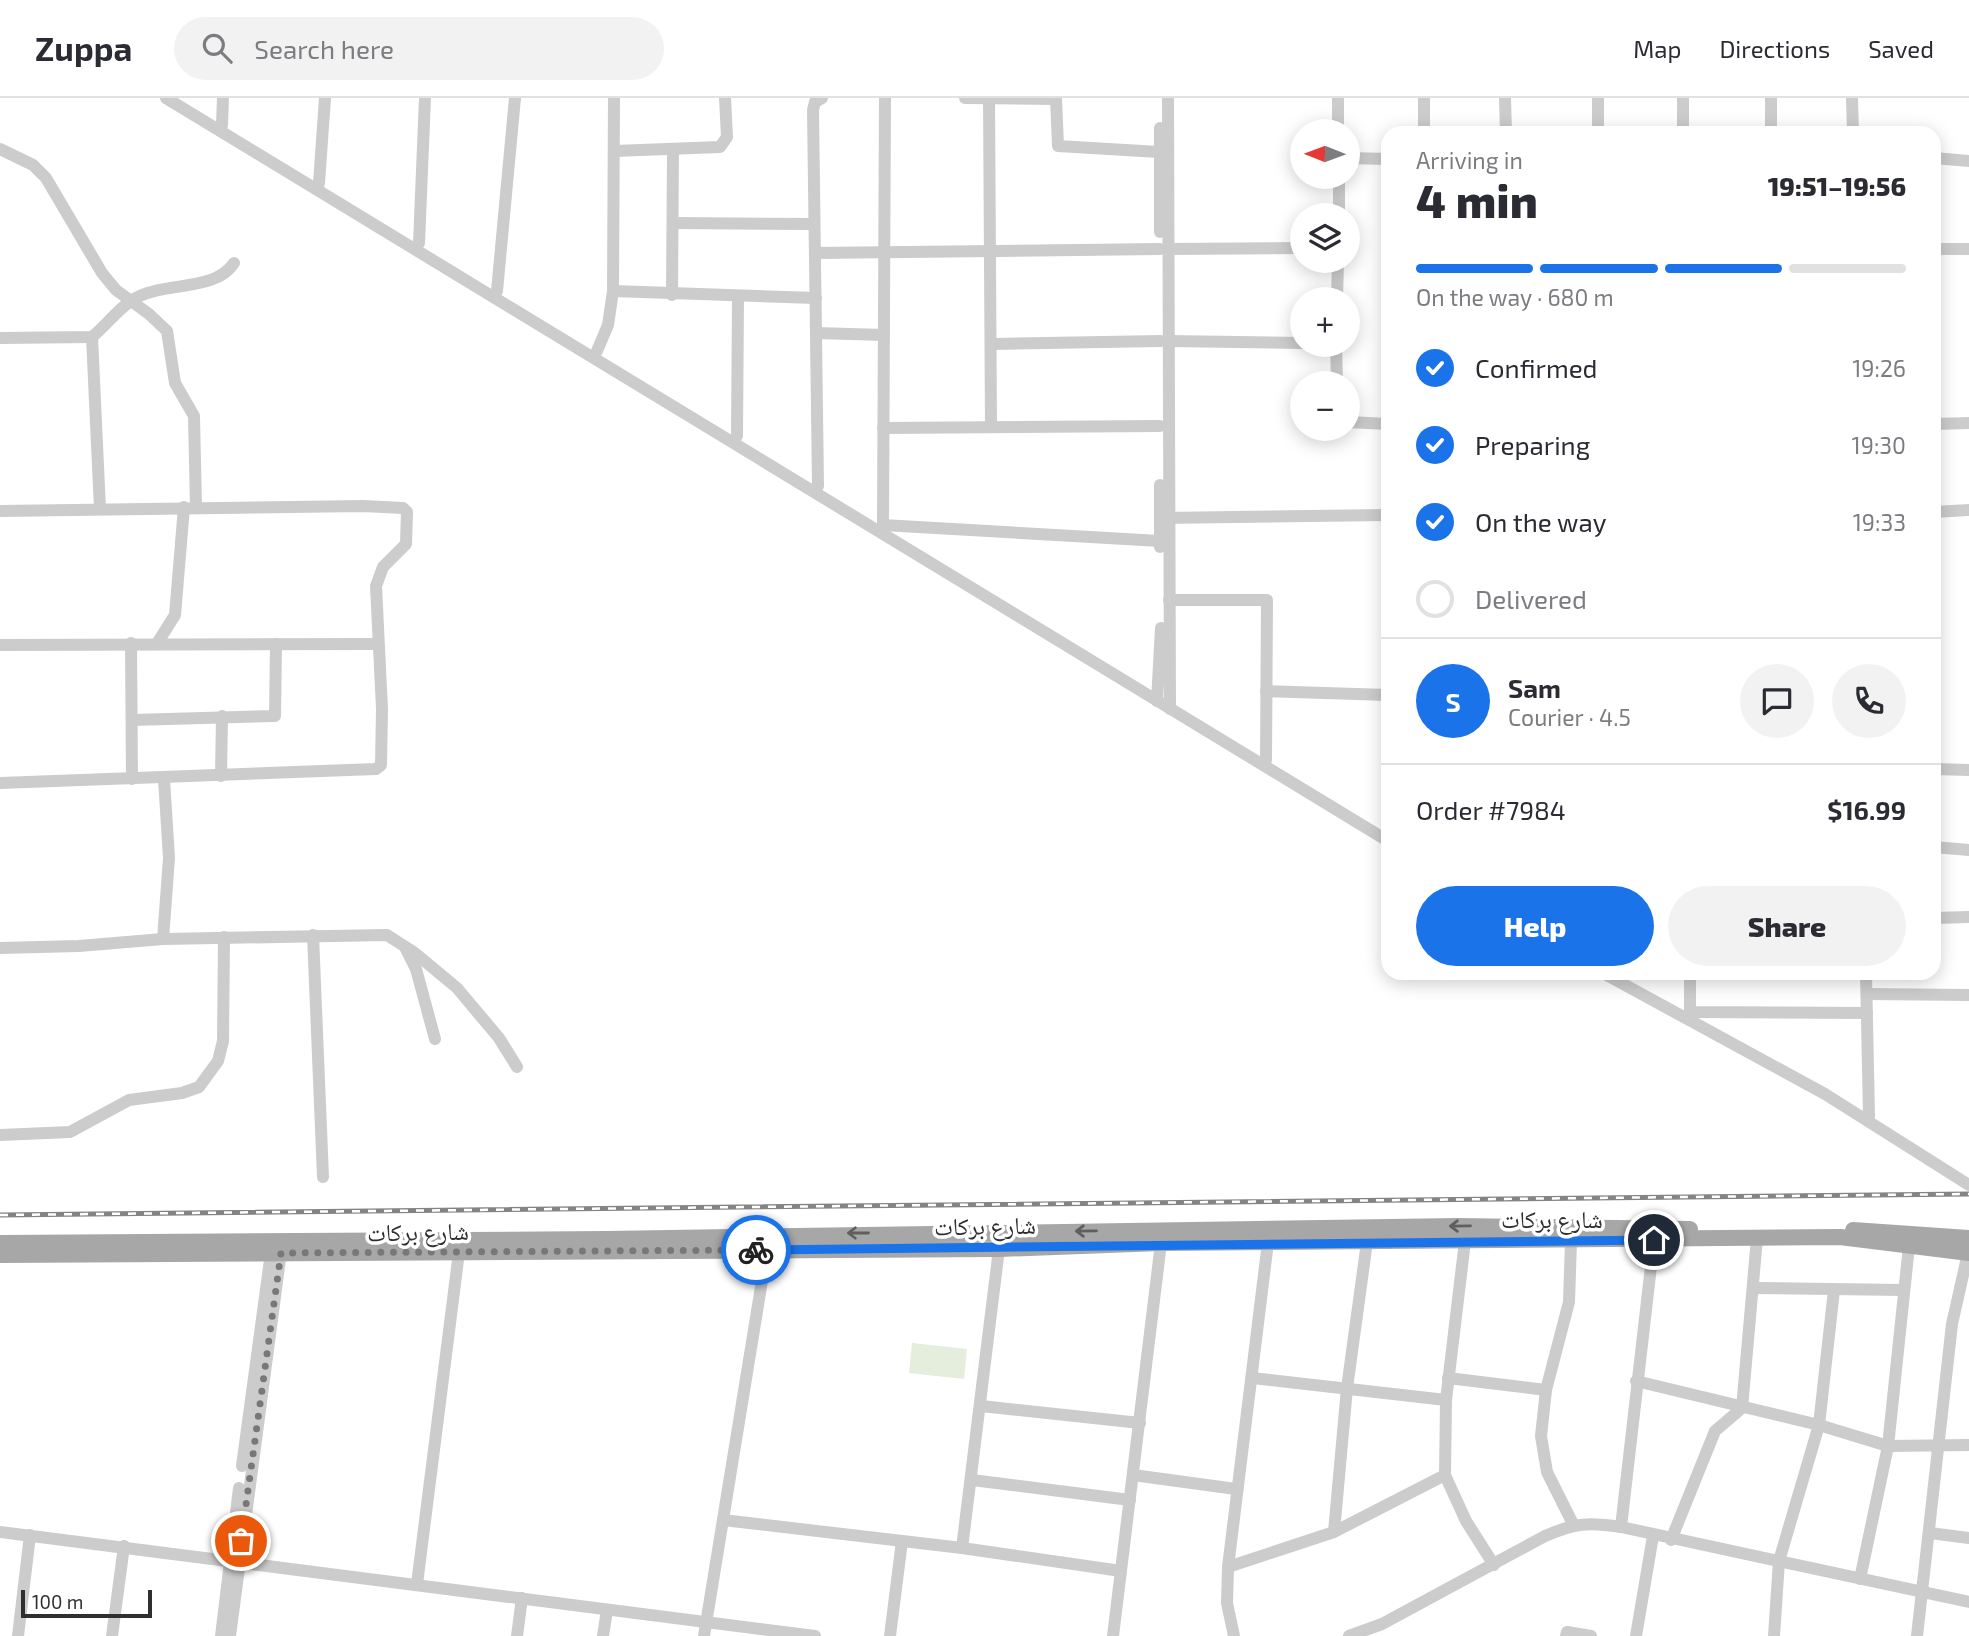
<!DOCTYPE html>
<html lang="en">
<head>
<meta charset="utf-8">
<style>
  body { margin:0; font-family:"Exo 2","Noto Naskh Arabic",sans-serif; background:#f2f2f3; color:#2b2b33; height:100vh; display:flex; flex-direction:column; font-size:26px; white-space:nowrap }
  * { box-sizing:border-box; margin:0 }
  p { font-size:23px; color:#7c7c81 }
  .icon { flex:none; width:38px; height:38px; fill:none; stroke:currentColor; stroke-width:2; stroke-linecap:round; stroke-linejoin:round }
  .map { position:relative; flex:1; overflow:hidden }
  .side { position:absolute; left:1381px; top:28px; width:560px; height:854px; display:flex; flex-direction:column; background:#fff; border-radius:21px; box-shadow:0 4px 18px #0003 }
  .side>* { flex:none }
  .needle { width:46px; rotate:271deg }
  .buttons { position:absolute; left:1290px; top:21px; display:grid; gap:14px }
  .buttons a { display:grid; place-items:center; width:70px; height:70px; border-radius:50%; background:#fff; box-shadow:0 4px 18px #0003; font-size:35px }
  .scale { position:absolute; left:21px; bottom:18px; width:131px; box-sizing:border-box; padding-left:7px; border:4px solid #2f2f2f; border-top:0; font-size:19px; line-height:24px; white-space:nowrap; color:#2f2f2f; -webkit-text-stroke:5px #fff; paint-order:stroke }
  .pin { position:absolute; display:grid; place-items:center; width:60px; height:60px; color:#fff; margin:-30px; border:4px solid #fff; border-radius:50%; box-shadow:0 2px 7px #0007 }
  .courier { position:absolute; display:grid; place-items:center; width:70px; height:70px; margin:-35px; border:5px solid #1a73e8; border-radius:50%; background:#fff; color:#222; box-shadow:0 2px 9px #0007 }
  .summary em { font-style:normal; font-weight:800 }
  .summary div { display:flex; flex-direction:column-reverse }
  .summary { display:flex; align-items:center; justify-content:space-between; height:119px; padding:0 35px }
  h1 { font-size:46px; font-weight:800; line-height:52px }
  .bar { display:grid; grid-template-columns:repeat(4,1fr); gap:10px 7px; align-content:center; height:84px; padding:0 35px }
  .bar i { height:9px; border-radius:5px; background:#e1e1e2 }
  .bar .on { background:#1a73e8 }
  .bar p { grid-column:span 4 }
  .line { display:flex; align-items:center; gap:18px; padding:0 35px; border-top:2px solid #e1e1e2 }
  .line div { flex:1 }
  .round { display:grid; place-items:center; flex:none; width:74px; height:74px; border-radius:37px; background:#f2f2f3 }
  ol { padding:0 35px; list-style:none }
  li { display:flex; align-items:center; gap:21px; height:77px }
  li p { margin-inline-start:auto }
  li .icon { padding:7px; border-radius:50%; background:#1a73e8; color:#fff; stroke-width:4 }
  li:last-child { color:#7c7c81 }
  li i { width:38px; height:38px; border:4px solid #e1e1e2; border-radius:50% }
  .button { display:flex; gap:14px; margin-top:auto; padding:14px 35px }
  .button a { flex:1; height:80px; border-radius:42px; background:#1a73e8; color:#fff; font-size:28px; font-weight:800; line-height:80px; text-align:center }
  .button a+a { background:#f2f2f3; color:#2b2b33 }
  header { display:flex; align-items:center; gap:42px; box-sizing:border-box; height:98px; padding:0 35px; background:#fff; border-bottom:2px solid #e1e1e2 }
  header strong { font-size:33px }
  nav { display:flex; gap:38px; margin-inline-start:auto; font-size:24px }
  .search { width:490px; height:63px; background:#f2f2f3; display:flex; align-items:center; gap:18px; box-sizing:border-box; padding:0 24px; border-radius:38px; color:#7c7c81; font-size:26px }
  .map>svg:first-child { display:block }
  .green { fill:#e5eddd }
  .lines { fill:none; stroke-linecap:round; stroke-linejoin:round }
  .minor { stroke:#ccc; stroke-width:12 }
  .major { stroke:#a7a7a7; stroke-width:16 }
  .rail-casing { stroke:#848484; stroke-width:5 }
  .rail { stroke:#fff; stroke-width:2.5; stroke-dasharray:8; stroke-linecap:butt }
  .oneway { stroke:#5f5f5f }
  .done { stroke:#787878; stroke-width:7; stroke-dasharray:0 12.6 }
  .route { stroke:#1a73e8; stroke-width:9 }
  .labels { text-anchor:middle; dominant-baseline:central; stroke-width:7; stroke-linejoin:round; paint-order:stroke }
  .street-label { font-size:24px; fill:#2f2f2f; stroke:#fff }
</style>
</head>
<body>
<header>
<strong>Zuppa</strong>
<div class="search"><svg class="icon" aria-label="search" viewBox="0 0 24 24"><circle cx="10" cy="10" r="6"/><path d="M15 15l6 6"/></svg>Search here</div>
<nav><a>Map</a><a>Directions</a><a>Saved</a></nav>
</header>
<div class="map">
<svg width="1969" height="1538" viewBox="0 0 1969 1538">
  <rect width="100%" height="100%" fill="#fff"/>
  <!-- green -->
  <path class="green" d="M912 1245 967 1251 964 1281 909 1275Z"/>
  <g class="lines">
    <!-- minor -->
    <g class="minor">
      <path d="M166 0 1388 743"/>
      <path d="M885 0 883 427 1160 443"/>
      <path d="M965 0 1056 1"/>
      <path d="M989 0 991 328"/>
      <path d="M1056 0 1058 48 1159 54"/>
      <path d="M1168 0 1170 611"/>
      <path d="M1338 0V33"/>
      <path d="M1424 0V35"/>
      <path d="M1505 0 1506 35"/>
      <path d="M1683 0V35"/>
      <path d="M1771 0V35"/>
      <path d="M1852 0 1853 35"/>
      <path d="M222 27 223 0"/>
      <path d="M1598 35V0"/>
      <path d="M0 51 33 67 46 80 102 175 116 192 149 216 167 233 175 285 194 318 196 409"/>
      <path d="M614 53 720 49 727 39 725 0"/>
      <path d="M1348 60 1388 61"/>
      <path d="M1934 60 1969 63"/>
      <path d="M319 85 325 0"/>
      <path d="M1339 117V79"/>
      <path d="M674 125 814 126"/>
      <path d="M1160 134V30"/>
      <path d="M419 145 425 0"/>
      <path d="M1168 151 1302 150"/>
      <path d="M1934 151H1969"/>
      <path d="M815 155 1160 151"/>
      <path d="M497 193 515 0"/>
      <path d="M613 193 816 200"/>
      <path d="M672 197 673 51"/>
      <path d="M1337 201 1338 163"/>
      <path d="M816 235 884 237"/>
      <path d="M92 239 100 411"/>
      <path d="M0 240 92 239C109 225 122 205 142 197 169 185 217 192 234 165"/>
      <path d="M1169 243 1302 245"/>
      <path d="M992 246 1161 243"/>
      <path d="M1336 247 1337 285"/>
      <path d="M597 253 608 227 613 193 614 0"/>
      <path d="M1348 324 1388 326"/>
      <path d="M1934 326 1969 325"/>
      <path d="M883 330 1160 328"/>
      <path d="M737 338 738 199"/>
      <path d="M1160 387V449"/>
      <path d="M818 388 813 12 815 4 822 0"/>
      <path d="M0 413 363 408 403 410 407 414 406 446 383 469 376 488 382 611 381 667 376 671 0 685"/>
      <path d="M1934 414 1969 412"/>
      <path d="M1161 420 1388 417"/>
      <path d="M1169 502H1267L1266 662"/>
      <path d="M158 544 175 517 184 409"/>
      <path d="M131 545 132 681"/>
      <path d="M0 547 377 546"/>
      <path d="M1266 593 1388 597"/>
      <path d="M1157 603 1161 530"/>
      <path d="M132 622 275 618 276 546"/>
      <path d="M1934 671 1969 672"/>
      <path d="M221 678 222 618"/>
      <path d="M1934 749 1969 752"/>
      <path d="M1934 820 1969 819"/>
      <path d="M313 837 323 1079"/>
      <path d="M163 841 169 760 164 681"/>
      <path d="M0 850 79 848 163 841 387 837 415 855 457 890 499 940 517 969"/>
      <path d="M406 851 416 871 435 941"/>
      <path d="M1603 875 1825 996 1969 1087"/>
      <path d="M1690 875V914L1867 915"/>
      <path d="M1866 875 1869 1018"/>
      <path d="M1867 896 1969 897"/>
      <path d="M0 1037 70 1034 129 1002 182 995 199 989 218 963 223 943 224 839"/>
      <path d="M1465 1143 1446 1302 1445 1377 1466 1423 1494 1467"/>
      <path d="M1571 1143 1569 1204 1546 1292 1541 1338 1547 1374 1573 1426"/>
      <path d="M1753 1190 1902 1192"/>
      <path d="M1253 1280 1446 1302"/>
      <path d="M1448 1280 1546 1292"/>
      <path d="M1636 1283 1819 1327 1888 1348 1969 1347"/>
      <path d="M981 1308 1140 1325"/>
      <path d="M242 1368 272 1147"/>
      <path d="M1133 1377 1236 1391"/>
      <path d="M972 1382 1130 1402"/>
      <path d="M723 1422 962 1450 1121 1473"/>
      <path d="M1621 1429 1654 1142"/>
      <path d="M0 1434 815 1538"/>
      <path d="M1334 1434 1347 1290 1367 1144"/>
      <path d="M1930 1435 1969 1440"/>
      <path d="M1671 1442 1715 1333 1742 1310 1757 1140"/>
      <path d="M962 1450 999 1151"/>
      <path d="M1228 1469 1334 1434 1445 1377"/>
      <path d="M1860 1481 1888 1348 1909 1148"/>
      <path d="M417 1486 459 1154"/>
      <path d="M18 1538 30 1437"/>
      <path d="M112 1538 124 1448"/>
      <path d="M221 1538 239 1390"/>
      <path d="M230 1538 282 1146"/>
      <path d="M517 1538 522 1500"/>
      <path d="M603 1538 607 1512"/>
      <path d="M704 1538 767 1152"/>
      <path d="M890 1538 902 1443"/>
      <path d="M1113 1538 1161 1145"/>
      <path d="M1234 1538 1227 1505 1228 1469 1269 1136"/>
      <path d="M1349 1538 1382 1526 1545 1438C1575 1425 1588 1424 1621 1429L1969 1504"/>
      <path d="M1566 1538 1567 1534 1591 1538"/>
      <path d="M1636 1538 1653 1438"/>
      <path d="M1774 1538 1779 1463 1819 1327 1834 1192"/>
      <path d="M1917 1538 1952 1226 1968 1155"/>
    </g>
    <!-- major -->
    <g class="major">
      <path d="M1853 1132 1969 1140"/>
      <path d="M0 1145 606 1141 1458 1128 1690 1131"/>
      <path d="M0 1157 999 1151 1161 1145 1840 1139 1969 1155"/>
    </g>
    <!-- rail casing -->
    <g class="rail-casing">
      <path id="rail" d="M0 1117 1969 1096"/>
    </g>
    <!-- rail -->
    <use href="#rail" class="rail"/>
  </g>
  <!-- one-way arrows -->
  <defs><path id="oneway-shaft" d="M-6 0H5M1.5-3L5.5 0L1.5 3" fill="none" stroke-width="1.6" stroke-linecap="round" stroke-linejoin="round" transform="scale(1.75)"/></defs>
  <g class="oneway">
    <use href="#oneway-shaft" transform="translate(1460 1128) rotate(179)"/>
    <use href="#oneway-shaft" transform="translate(1086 1133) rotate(179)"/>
    <use href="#oneway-shaft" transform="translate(858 1135) rotate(180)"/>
  </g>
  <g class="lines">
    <!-- done -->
    <path class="done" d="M241 1443 281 1155 756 1152"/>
    <!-- route -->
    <path class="route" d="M756 1152 1654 1142"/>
  </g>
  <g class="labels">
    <!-- street labels -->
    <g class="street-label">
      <text x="1552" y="1120">شارع بركات</text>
      <text transform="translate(985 1127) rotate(-1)">شارع بركات</text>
      <text transform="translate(418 1133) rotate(-1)">شارع بركات</text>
    </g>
  </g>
</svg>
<div class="buttons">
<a><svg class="needle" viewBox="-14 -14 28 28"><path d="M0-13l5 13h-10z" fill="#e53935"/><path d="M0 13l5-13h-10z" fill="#7c7c81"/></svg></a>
<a><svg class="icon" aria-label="layers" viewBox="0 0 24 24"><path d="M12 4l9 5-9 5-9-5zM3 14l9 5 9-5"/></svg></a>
<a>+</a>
<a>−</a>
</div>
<div class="scale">100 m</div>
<div class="pin" style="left:241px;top:1443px;background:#ea580c"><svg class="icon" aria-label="bag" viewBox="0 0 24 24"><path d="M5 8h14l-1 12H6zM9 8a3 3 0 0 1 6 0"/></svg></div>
<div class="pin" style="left:1654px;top:1142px;background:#1f2937"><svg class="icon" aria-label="home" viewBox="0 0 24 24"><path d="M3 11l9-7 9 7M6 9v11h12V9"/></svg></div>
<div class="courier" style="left:756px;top:1152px"><svg class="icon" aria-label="bike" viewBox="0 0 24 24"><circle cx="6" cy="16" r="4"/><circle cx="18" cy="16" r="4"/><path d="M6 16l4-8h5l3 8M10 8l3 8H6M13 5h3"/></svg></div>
<section class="side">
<div class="summary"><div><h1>4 min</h1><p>Arriving in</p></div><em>19:51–19:56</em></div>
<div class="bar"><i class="on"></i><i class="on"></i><i class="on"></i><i></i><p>On the way · 680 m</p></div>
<ol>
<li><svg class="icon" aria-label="check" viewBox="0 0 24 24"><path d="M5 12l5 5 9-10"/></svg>Confirmed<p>19:26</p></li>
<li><svg class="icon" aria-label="check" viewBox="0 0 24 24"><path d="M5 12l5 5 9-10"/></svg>Preparing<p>19:30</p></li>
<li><svg class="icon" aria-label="check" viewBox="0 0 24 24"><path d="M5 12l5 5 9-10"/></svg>On the way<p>19:33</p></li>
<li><i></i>Delivered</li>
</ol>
<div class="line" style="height:126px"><b class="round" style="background:#1a73e8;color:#fff">S</b><div><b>Sam</b><p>Courier · 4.5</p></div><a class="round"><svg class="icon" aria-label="chat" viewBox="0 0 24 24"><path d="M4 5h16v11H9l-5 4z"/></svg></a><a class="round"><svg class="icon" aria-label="phone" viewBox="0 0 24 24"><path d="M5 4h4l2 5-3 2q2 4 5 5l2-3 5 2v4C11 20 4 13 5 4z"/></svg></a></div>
<div class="line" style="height:91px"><div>Order #7984</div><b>$16.99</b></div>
<div class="button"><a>Help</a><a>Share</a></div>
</section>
</div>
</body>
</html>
